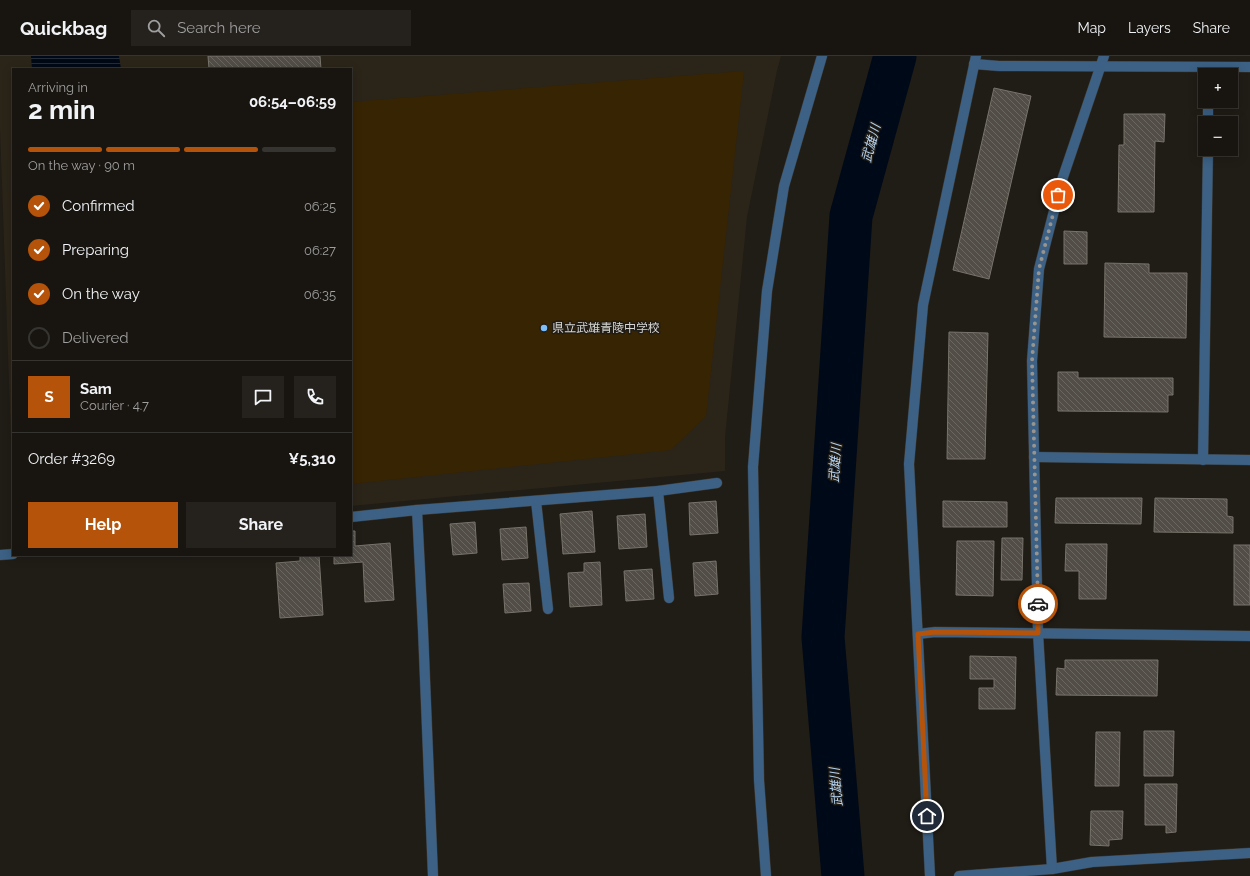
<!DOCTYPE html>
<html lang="en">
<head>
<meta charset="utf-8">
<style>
  body { margin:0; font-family:Raleway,"Noto Sans JP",sans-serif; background:#25221e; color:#f1f3f6; height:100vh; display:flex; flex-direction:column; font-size:15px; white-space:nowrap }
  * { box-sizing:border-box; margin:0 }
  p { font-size:13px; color:#9f9f9f }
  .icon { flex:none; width:22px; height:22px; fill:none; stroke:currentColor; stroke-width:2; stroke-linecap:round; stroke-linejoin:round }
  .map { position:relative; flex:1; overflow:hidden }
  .drawer { position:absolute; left:12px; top:12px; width:340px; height:488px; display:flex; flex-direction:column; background:#181510; border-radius:0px; box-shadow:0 2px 10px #0003,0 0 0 1px #363430 }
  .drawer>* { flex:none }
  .buttons { position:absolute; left:1198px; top:12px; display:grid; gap:8px }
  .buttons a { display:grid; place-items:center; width:40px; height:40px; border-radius:0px; background:#181510; box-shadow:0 2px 10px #0003,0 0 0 1px #363430; font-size:20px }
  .pin { position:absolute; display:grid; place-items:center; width:34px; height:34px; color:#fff; margin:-17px; border:2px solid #fff; border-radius:50%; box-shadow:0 1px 4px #0007 }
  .courier { position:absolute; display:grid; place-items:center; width:40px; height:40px; margin:-20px; border:3px solid #b45309; border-radius:50%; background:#fff; color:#222; box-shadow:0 1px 5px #0007 }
  .head em { font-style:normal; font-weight:700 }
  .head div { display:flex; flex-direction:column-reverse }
  .head { display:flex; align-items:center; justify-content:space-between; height:68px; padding:0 16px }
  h1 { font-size:26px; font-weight:700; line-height:30px }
  .bar { display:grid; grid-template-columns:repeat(4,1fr); gap:6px 4px; align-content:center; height:48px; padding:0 16px }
  .bar i { height:5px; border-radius:3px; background:#363430 }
  .bar .on { background:#b45309 }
  .bar p { grid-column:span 4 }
  .line { display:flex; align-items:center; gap:10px; padding:0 16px; border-top:1px solid #363430 }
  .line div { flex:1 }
  .round { display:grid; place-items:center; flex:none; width:42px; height:42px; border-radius:0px; background:#25221e }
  ol { padding:0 16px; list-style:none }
  li { display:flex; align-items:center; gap:12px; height:44px }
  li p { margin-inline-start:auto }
  li .icon { padding:4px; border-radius:50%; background:#b45309; color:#fff; stroke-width:4 }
  li:last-child { color:#9f9f9f }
  li i { width:22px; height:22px; border:2px solid #363430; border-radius:50% }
  .primary-button { display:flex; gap:8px; margin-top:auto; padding:8px 16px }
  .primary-button a { flex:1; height:46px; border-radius:0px; background:#b45309; color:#fff; font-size:16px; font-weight:700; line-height:46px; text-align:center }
  .primary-button a+a { background:#25221e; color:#f1f3f6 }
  header { display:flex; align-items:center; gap:24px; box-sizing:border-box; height:56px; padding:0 20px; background:#181510; border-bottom:1px solid #363430 }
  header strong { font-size:19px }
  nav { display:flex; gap:22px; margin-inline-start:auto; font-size:14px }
  .search { width:280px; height:36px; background:#25221e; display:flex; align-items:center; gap:10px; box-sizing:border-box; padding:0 14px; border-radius:0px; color:#9f9f9f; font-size:15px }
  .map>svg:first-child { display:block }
  .built { fill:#2b2419 }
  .pitch { fill:#372402 }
  .water { fill:url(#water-rules) }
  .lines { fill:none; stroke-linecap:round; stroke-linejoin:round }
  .river { stroke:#000917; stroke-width:43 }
  .building { fill:url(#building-back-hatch); stroke:#78746c }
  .minor-casing { stroke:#3a3630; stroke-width:11 }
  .tertiary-casing { stroke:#3a3630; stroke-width:11 }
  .minor { stroke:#3c6184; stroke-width:10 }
  .tertiary { stroke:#3c6184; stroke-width:10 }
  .done { stroke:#979490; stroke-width:4; stroke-dasharray:0 7.2 }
  .route { stroke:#b45309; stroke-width:5 }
  .poi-dot { fill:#7dbef9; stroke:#201c16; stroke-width:1.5 }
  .labels { text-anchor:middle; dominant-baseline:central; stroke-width:3; stroke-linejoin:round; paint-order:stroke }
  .poi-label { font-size:12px; fill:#d7d5d1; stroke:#201c16; text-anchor:start }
  .water-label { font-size:13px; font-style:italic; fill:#b6d3f0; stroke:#201c16 }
</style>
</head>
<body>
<header>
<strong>Quickbag</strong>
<div class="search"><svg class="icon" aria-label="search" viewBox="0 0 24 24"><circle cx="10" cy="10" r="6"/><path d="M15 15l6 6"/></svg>Search here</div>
<nav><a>Map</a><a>Layers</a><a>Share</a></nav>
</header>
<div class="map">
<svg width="1250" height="820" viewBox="0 0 1250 820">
  <defs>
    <pattern id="water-rules" width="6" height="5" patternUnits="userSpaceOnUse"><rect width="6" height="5" fill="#000917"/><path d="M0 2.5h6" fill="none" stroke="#242c38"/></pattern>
    <pattern id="building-back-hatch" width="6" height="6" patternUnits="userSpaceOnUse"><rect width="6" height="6" fill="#524e47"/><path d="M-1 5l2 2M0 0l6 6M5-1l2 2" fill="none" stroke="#6a6760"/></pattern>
  </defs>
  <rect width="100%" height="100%" fill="#201c16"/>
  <!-- built -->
  <path class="built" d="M0 0H781L777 15 747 161 725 382V415L351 450V13H13V440L0 72Z"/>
  <!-- pitch -->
  <path class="pitch" d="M744 15 706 360 671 394 351 428V46Z"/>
  <!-- water -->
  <path class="water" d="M31 0H119L121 13H32Z"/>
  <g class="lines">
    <!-- river -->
    <path class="river" d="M843 820 823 581 851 160 895 0"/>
  </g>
  <!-- building -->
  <g class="building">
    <path d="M208 0H320L321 13H209Z"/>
    <path d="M994 32 1031 40 989 223 953 214Z"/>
    <path d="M1124 58H1165L1164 86 1155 85 1154 156H1118L1119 89H1124Z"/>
    <path d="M1064 175 1087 176V208H1064Z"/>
    <path d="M1105 207 1149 208V217H1187L1186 282 1104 281Z"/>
    <path d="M949 276 988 277 985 403H947Z"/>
    <path d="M1058 316H1078V322H1173V339H1168V356L1058 355Z"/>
    <path d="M1056 442H1142L1141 468 1055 467Z"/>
    <path d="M1155 442 1227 443V460L1233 461V477L1154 476Z"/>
    <path d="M716 445 718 477 690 479 689 447Z"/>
    <path d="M943 445 1007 446V471H943Z"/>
    <path d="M592 455 595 496 563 498 560 458Z"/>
    <path d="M645 458 647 491 619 493 617 460Z"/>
    <path d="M475 466 477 497 453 499 450 468Z"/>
    <path d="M526 471 528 502 502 504 500 473Z"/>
    <path d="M351 475H355V490L390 487 394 544 365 546 363 506 334 508V499H351Z"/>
    <path d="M1002 482H1023L1022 524H1001Z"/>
    <path d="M957 485H994L993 540 956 539Z"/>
    <path d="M1066 488H1107L1106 543H1079V515H1065Z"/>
    <rect x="1234" y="489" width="16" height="60"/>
    <path d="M300 499H319L323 559 280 562 276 507 300 505Z"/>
    <path d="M716 505 718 538 695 540 693 507Z"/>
    <path d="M600 506 602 549 570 551 568 517 584 516V507Z"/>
    <path d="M652 513 654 543 626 545 624 515Z"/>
    <path d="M529 527 531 555 505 557 503 528Z"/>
    <path d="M970 600 1016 601 1015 653H979V632H994V623H970Z"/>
    <path d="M1065 604H1158L1157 640 1056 639 1057 612 1065 613Z"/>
    <path d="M1144 675H1174L1173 720H1144Z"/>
    <path d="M1096 676H1120L1119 730H1095Z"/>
    <path d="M1145 728H1177L1176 776 1166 777V769H1145Z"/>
    <path d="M1091 755H1123L1122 783 1109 784V790L1090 789Z"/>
  </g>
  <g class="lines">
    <!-- minor casing -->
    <g class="minor-casing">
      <g id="minor">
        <path d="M1104 0 1062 124 1039 213 1032 305 1038 577 1052 813 1092 806 1250 797"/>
        <path d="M974 8 999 10 1250 11"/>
        <path d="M1208 67V45"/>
        <path d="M1034 401 1250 404"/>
        <path d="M1203 404 1208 93"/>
        <path d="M658 435 669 542"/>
        <path d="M536 445 548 553"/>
        <path d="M417 454 658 435 717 427"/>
        <path d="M351 461 417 454 423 574 433 820"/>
        <path d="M0 499 13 498"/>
        <path d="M766 820 759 724 753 411 767 235 784 130 822 0"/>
        <path d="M930 820 909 408 923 249 976 0"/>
        <path d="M959 820 1052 813"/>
      </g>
    </g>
    <!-- tertiary casing -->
    <g class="tertiary-casing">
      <path id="tertiary" d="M918 578 935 576 1250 580"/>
    </g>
    <!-- minor -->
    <use href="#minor" class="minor"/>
    <!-- tertiary -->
    <use href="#tertiary" class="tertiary"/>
  </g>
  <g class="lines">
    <!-- done -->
    <path class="done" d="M1038 548 1032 305 1039 213 1058 139"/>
    <!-- route -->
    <path class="route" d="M927 760 918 578 935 576 1038 577V548"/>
  </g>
  <!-- markers -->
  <circle class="poi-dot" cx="544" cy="272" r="4"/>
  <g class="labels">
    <!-- poi labels -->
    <g class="poi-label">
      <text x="552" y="272">県立武雄青陵中学校</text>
    </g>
    <!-- water labels -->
    <g class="water-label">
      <text transform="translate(871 87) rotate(-75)">武雄川</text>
      <text transform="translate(835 407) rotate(-86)">武雄川</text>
      <text transform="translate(836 731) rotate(-95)">武雄川</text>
    </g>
  </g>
</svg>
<div class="buttons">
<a>+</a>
<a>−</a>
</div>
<div class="pin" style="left:1058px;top:139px;background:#ea580c"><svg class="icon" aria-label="bag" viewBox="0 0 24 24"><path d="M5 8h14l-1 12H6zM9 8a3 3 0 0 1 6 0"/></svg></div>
<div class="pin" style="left:927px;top:760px;background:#1f2937"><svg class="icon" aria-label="home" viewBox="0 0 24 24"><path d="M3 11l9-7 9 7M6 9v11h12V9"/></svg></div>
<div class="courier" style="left:1038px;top:548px"><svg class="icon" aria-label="car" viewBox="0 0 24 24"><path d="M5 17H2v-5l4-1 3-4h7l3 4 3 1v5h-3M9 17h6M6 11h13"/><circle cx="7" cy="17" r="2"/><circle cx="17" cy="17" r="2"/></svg></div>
<section class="drawer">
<div class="head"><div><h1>2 min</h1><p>Arriving in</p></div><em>06:54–06:59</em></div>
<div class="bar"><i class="on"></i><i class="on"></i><i class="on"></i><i></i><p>On the way · 90 m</p></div>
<ol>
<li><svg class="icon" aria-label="check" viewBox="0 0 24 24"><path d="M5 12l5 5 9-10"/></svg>Confirmed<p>06:25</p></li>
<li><svg class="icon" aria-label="check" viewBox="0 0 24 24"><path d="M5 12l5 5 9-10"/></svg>Preparing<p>06:27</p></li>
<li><svg class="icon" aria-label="check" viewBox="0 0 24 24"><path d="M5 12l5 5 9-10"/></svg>On the way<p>06:35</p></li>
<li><i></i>Delivered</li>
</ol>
<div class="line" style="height:72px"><b class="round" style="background:#b45309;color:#fff">S</b><div><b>Sam</b><p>Courier · 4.7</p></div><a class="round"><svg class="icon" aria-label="chat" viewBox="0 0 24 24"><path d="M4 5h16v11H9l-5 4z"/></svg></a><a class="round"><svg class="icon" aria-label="phone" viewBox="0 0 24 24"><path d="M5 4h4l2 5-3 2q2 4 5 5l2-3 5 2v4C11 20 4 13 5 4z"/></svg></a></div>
<div class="line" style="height:52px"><div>Order #3269</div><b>¥5,310</b></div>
<div class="primary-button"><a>Help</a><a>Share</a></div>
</section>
</div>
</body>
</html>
